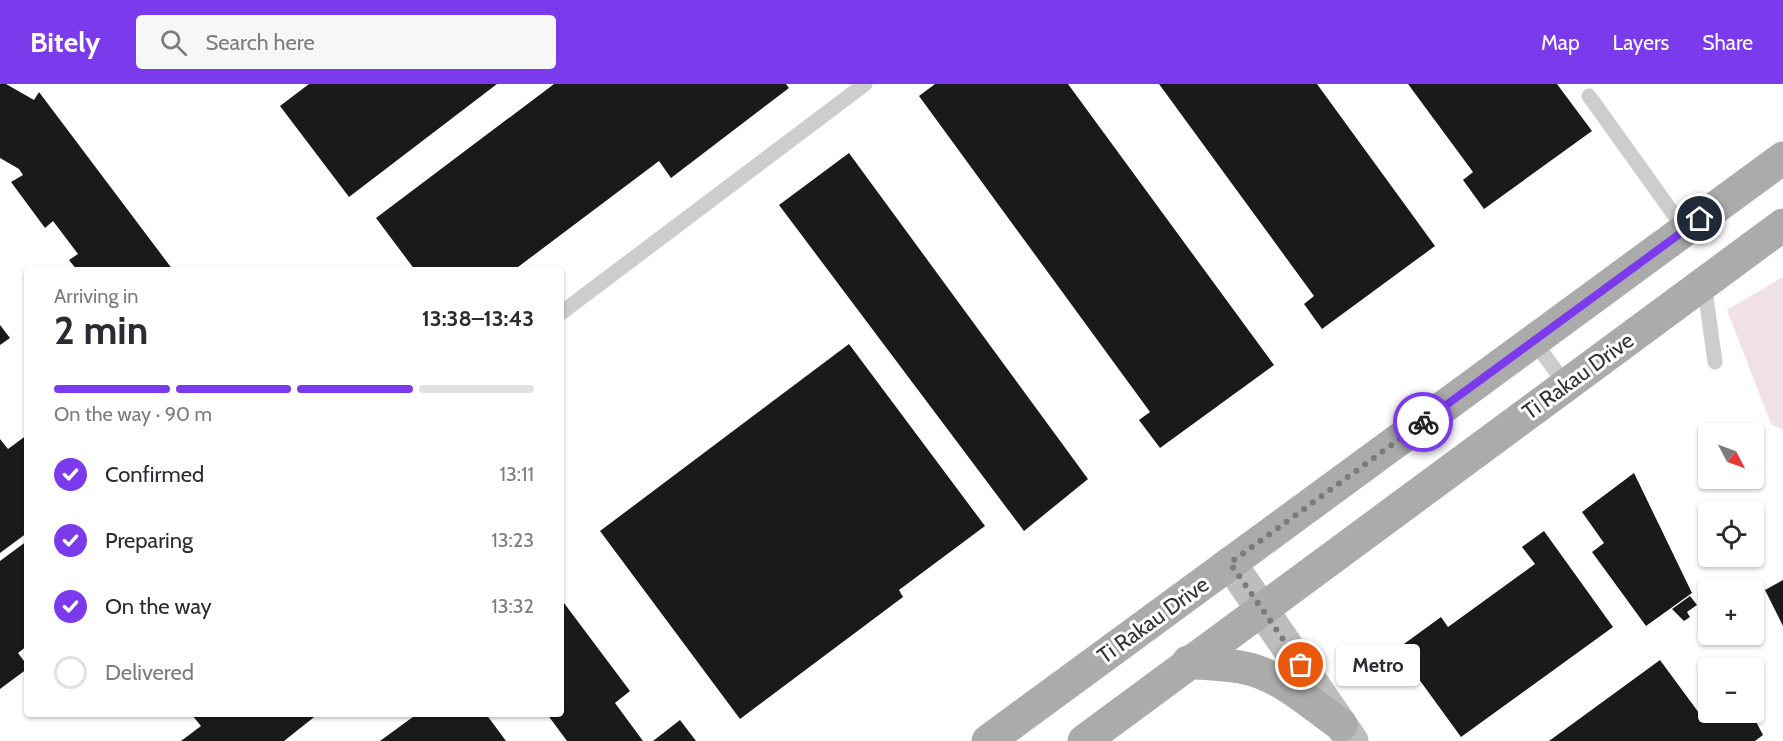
<!DOCTYPE html>
<html lang="en">
<head>
<meta charset="utf-8">
<style>
  body { margin:0; font-family:Cabin,sans-serif; background:#f7f7f7; color:#2b2b33; height:100vh; display:flex; flex-direction:column; font-size:22px; white-space:nowrap }
  * { box-sizing:border-box; margin:0 }
  p { font-size:20px; color:#7c7c81 }
  .icon { flex:none; width:33px; height:33px; fill:none; stroke:currentColor; stroke-width:2; stroke-linecap:round; stroke-linejoin:round }
  .map { position:relative; flex:1; overflow:hidden }
  .drawer { position:absolute; left:24px; top:183px; width:540px; height:450px; display:flex; flex-direction:column; background:#fff; border-radius:6px; box-shadow:0 2px 4px #0004 }
  .drawer>* { flex:none }
  .needle { width:39px; rotate:131deg }
  .controls { position:absolute; left:1698px; top:339px; display:grid; gap:12px }
  .controls a { display:grid; place-items:center; width:66px; height:66px; border-radius:6px; background:#fff; box-shadow:0 2px 4px #0004; font-size:30px }
  .pin { position:absolute; display:grid; place-items:center; width:51px; height:51px; color:#fff; margin:-26px; border:3px solid #fff; border-radius:50%; box-shadow:0 2px 6px #0007 }
  .courier { position:absolute; display:grid; place-items:center; width:60px; height:60px; margin:-30px; border:4px solid #7c3aed; border-radius:50%; background:#fff; color:#222; box-shadow:0 2px 8px #0007 }
  .bubble { position:absolute; height:42px; border-radius:6px; background:#fff; box-shadow:0 2px 4px #0004; font-size:20px; font-weight:800; line-height:42px; text-align:center }
  .head em { font-style:normal; font-weight:800 }
  .head div { display:flex; flex-direction:column-reverse }
  .head { display:flex; align-items:center; justify-content:space-between; height:102px; padding:0 30px }
  h1 { font-size:39px; font-weight:800; line-height:45px }
  .bar { display:grid; grid-template-columns:repeat(4,1fr); gap:9px 6px; align-content:center; height:72px; padding:0 30px }
  .bar i { height:8px; border-radius:4px; background:#e1e1e2 }
  .bar .current { background:#7c3aed }
  .bar p { grid-column:span 4 }
  ol { padding:0 30px; list-style:none }
  li { display:flex; align-items:center; gap:18px; height:66px }
  li p { margin-inline-start:auto }
  li .icon { padding:6px; border-radius:50%; background:#7c3aed; color:#fff; stroke-width:4 }
  li:last-child { color:#7c7c81 }
  li i { width:33px; height:33px; border:3px solid #e1e1e2; border-radius:50% }
  header { display:flex; align-items:center; gap:36px; box-sizing:border-box; height:84px; padding:0 30px; background:#7c3aed; color:#fff }
  header strong { font-size:28px }
  nav { display:flex; gap:33px; margin-inline-start:auto; font-size:21px }
  .search { width:420px; height:54px; background:#f7f7f7; display:flex; align-items:center; gap:15px; box-sizing:border-box; padding:0 21px; border-radius:6px; color:#7c7c81; font-size:22px }
  .map>svg:first-child { display:block }
  .green { fill:#f0e1e4 }
  .building { fill:#1a1a1a }
  .lines { fill:none; stroke-linecap:round; stroke-linejoin:round }
  .lane { stroke:#cdcdcd; stroke-width:15 }
  .secondary { stroke:#bdbdbd; stroke-width:33 }
  .primary { stroke:#ababab; stroke-width:33 }
  .done { stroke:#7a7a7a; stroke-width:6; stroke-dasharray:0 10.8 }
  .route { stroke:#7c3aed; stroke-width:8 }
  .labels { text-anchor:middle; dominant-baseline:central; stroke-width:6; stroke-linejoin:round; paint-order:stroke }
  .street-label { font-size:22px; fill:#333; stroke:#fff }
</style>
</head>
<body>
<header>
<strong>Bitely</strong>
<div class="search"><svg class="icon" aria-label="search" viewBox="0 0 24 24"><circle cx="10" cy="10" r="6"/><path d="M15 15l6 6"/></svg>Search here</div>
<nav><a>Map</a><a>Layers</a><a>Share</a></nav>
</header>
<div class="map">
<svg width="1783" height="657" viewBox="0 0 1783 657">
  <rect width="100%" height="100%" fill="#fff"/>
  <!-- green -->
  <path class="green" d="M1783 193V346L1771 340 1727 226Z"/>
  <!-- building -->
  <g class="building">
    <path d="M0 0H6L34 16 39 8 173 186H77L69 176 78 170 53 137 45 144 11 98 23 91 19 85 0 74Z"/>
    <path d="M309 0H497L349 113 280 22Z"/>
    <path d="M554 0H786L789 4 671 94 659 77 514 186H415L376 134Z"/>
    <path d="M935 0H1068L1274 281 1160 364 1139 336 1150 328 919 12Z"/>
    <path d="M1159 0H1317L1435 162 1322 245 1304 220 1314 212Z"/>
    <path d="M1408 0H1557L1592 47 1484 125 1463 96 1473 88Z"/>
    <path d="M849 69 1088 395 1024 447 779 121Z"/>
    <path d="M0 241 10 254 0 261Z"/>
    <path d="M849 260 985 442 899 506 903 513 740 635 600 447Z"/>
    <path d="M27 351V449L0 469V355L8 365Z"/>
    <path d="M1634 389 1692 509 1646 542 1592 468 1604 459 1582 428Z"/>
    <path d="M1544 447 1613 543 1461 653 1397 565 1441 533 1448 543 1535 480 1522 463Z"/>
    <path d="M27 457V562L18 569 27 581V585L0 605V477Z"/>
    <path d="M1783 496V542L1765 506Z"/>
    <path d="M1690 512 1697 521 1687 528 1690 533 1684 537 1672 525Z"/>
    <path d="M561 515 630 607 615 619 643 657H567L547 630H561Z"/>
    <path d="M1660 576 1699 629 1708 622V628H1751L1763 651 1755 657H1549Z"/>
    <path d="M194 630H318L284 657H181L201 642 192 631Z"/>
    <path d="M417 630H486L506 657H380Z"/>
    <path d="M680 636 696 657H653Z"/>
  </g>
  <g class="lines">
    <!-- lane -->
    <g class="lane">
      <path d="M1589 12 1685 146"/>
      <path d="M1704 199 1715 278"/>
      <path d="M561 229 865 0"/>
      <path d="M1534 257 1566 301"/>
    </g>
    <!-- secondary -->
    <path class="secondary" d="M1230 479 1352 657"/>
    <!-- primary -->
    <g class="primary">
      <path d="M1188 578C1205 580 1223 580 1240 583 1278 589 1310 619 1341 641"/>
      <path d="M988 657 1783 74"/>
      <path d="M1084 657 1783 141"/>
    </g>
  </g>
  <g class="lines">
    <!-- done -->
    <path class="done" d="M1301 581 1230 479 1423 338"/>
    <!-- route -->
    <path class="route" d="M1423 338 1700 135"/>
  </g>
  <g class="labels">
    <!-- street labels -->
    <g class="street-label">
      <text transform="translate(1578 292) rotate(-36)">Ti Rakau Drive</text>
      <text transform="translate(1153 536) rotate(-36)">Ti Rakau Drive</text>
    </g>
  </g>
</svg>
<div class="controls">
<a><svg class="needle" viewBox="-14 -14 28 28"><path d="M0-13l5 13h-10z" fill="#e53935"/><path d="M0 13l5-13h-10z" fill="#7c7c81"/></svg></a>
<a><svg class="icon" aria-label="locate" viewBox="0 0 24 24"><circle cx="12" cy="12" r="6"/><path d="M12 2v4M12 18v4M2 12h4M18 12h4"/></svg></a>
<a>+</a>
<a>−</a>
</div>
<div class="pin" style="left:1301px;top:581px;background:#ea580c"><svg class="icon" aria-label="bag" viewBox="0 0 24 24"><path d="M5 8h14l-1 12H6zM9 8a3 3 0 0 1 6 0"/></svg></div>
<div class="pin" style="left:1700px;top:135px;background:#1f2937"><svg class="icon" aria-label="home" viewBox="0 0 24 24"><path d="M3 11l9-7 9 7M6 9v11h12V9"/></svg></div>
<div class="courier" style="left:1423px;top:338px"><svg class="icon" aria-label="bike" viewBox="0 0 24 24"><circle cx="6" cy="16" r="4"/><circle cx="18" cy="16" r="4"/><path d="M6 16l4-8h5l3 8M10 8l3 8H6M13 5h3"/></svg></div>
<div class="bubble" style="left:1336px;top:560px;width:84px">Metro</div>
<section class="drawer">
<div class="head"><div><h1>2 min</h1><p>Arriving in</p></div><em>13:38–13:43</em></div>
<div class="bar"><i class="current"></i><i class="current"></i><i class="current"></i><i></i><p>On the way · 90 m</p></div>
<ol>
<li><svg class="icon" aria-label="check" viewBox="0 0 24 24"><path d="M5 12l5 5 9-10"/></svg>Confirmed<p>13:11</p></li>
<li><svg class="icon" aria-label="check" viewBox="0 0 24 24"><path d="M5 12l5 5 9-10"/></svg>Preparing<p>13:23</p></li>
<li><svg class="icon" aria-label="check" viewBox="0 0 24 24"><path d="M5 12l5 5 9-10"/></svg>On the way<p>13:32</p></li>
<li><i></i>Delivered</li>
</ol>
</section>
</div>
</body>
</html>
